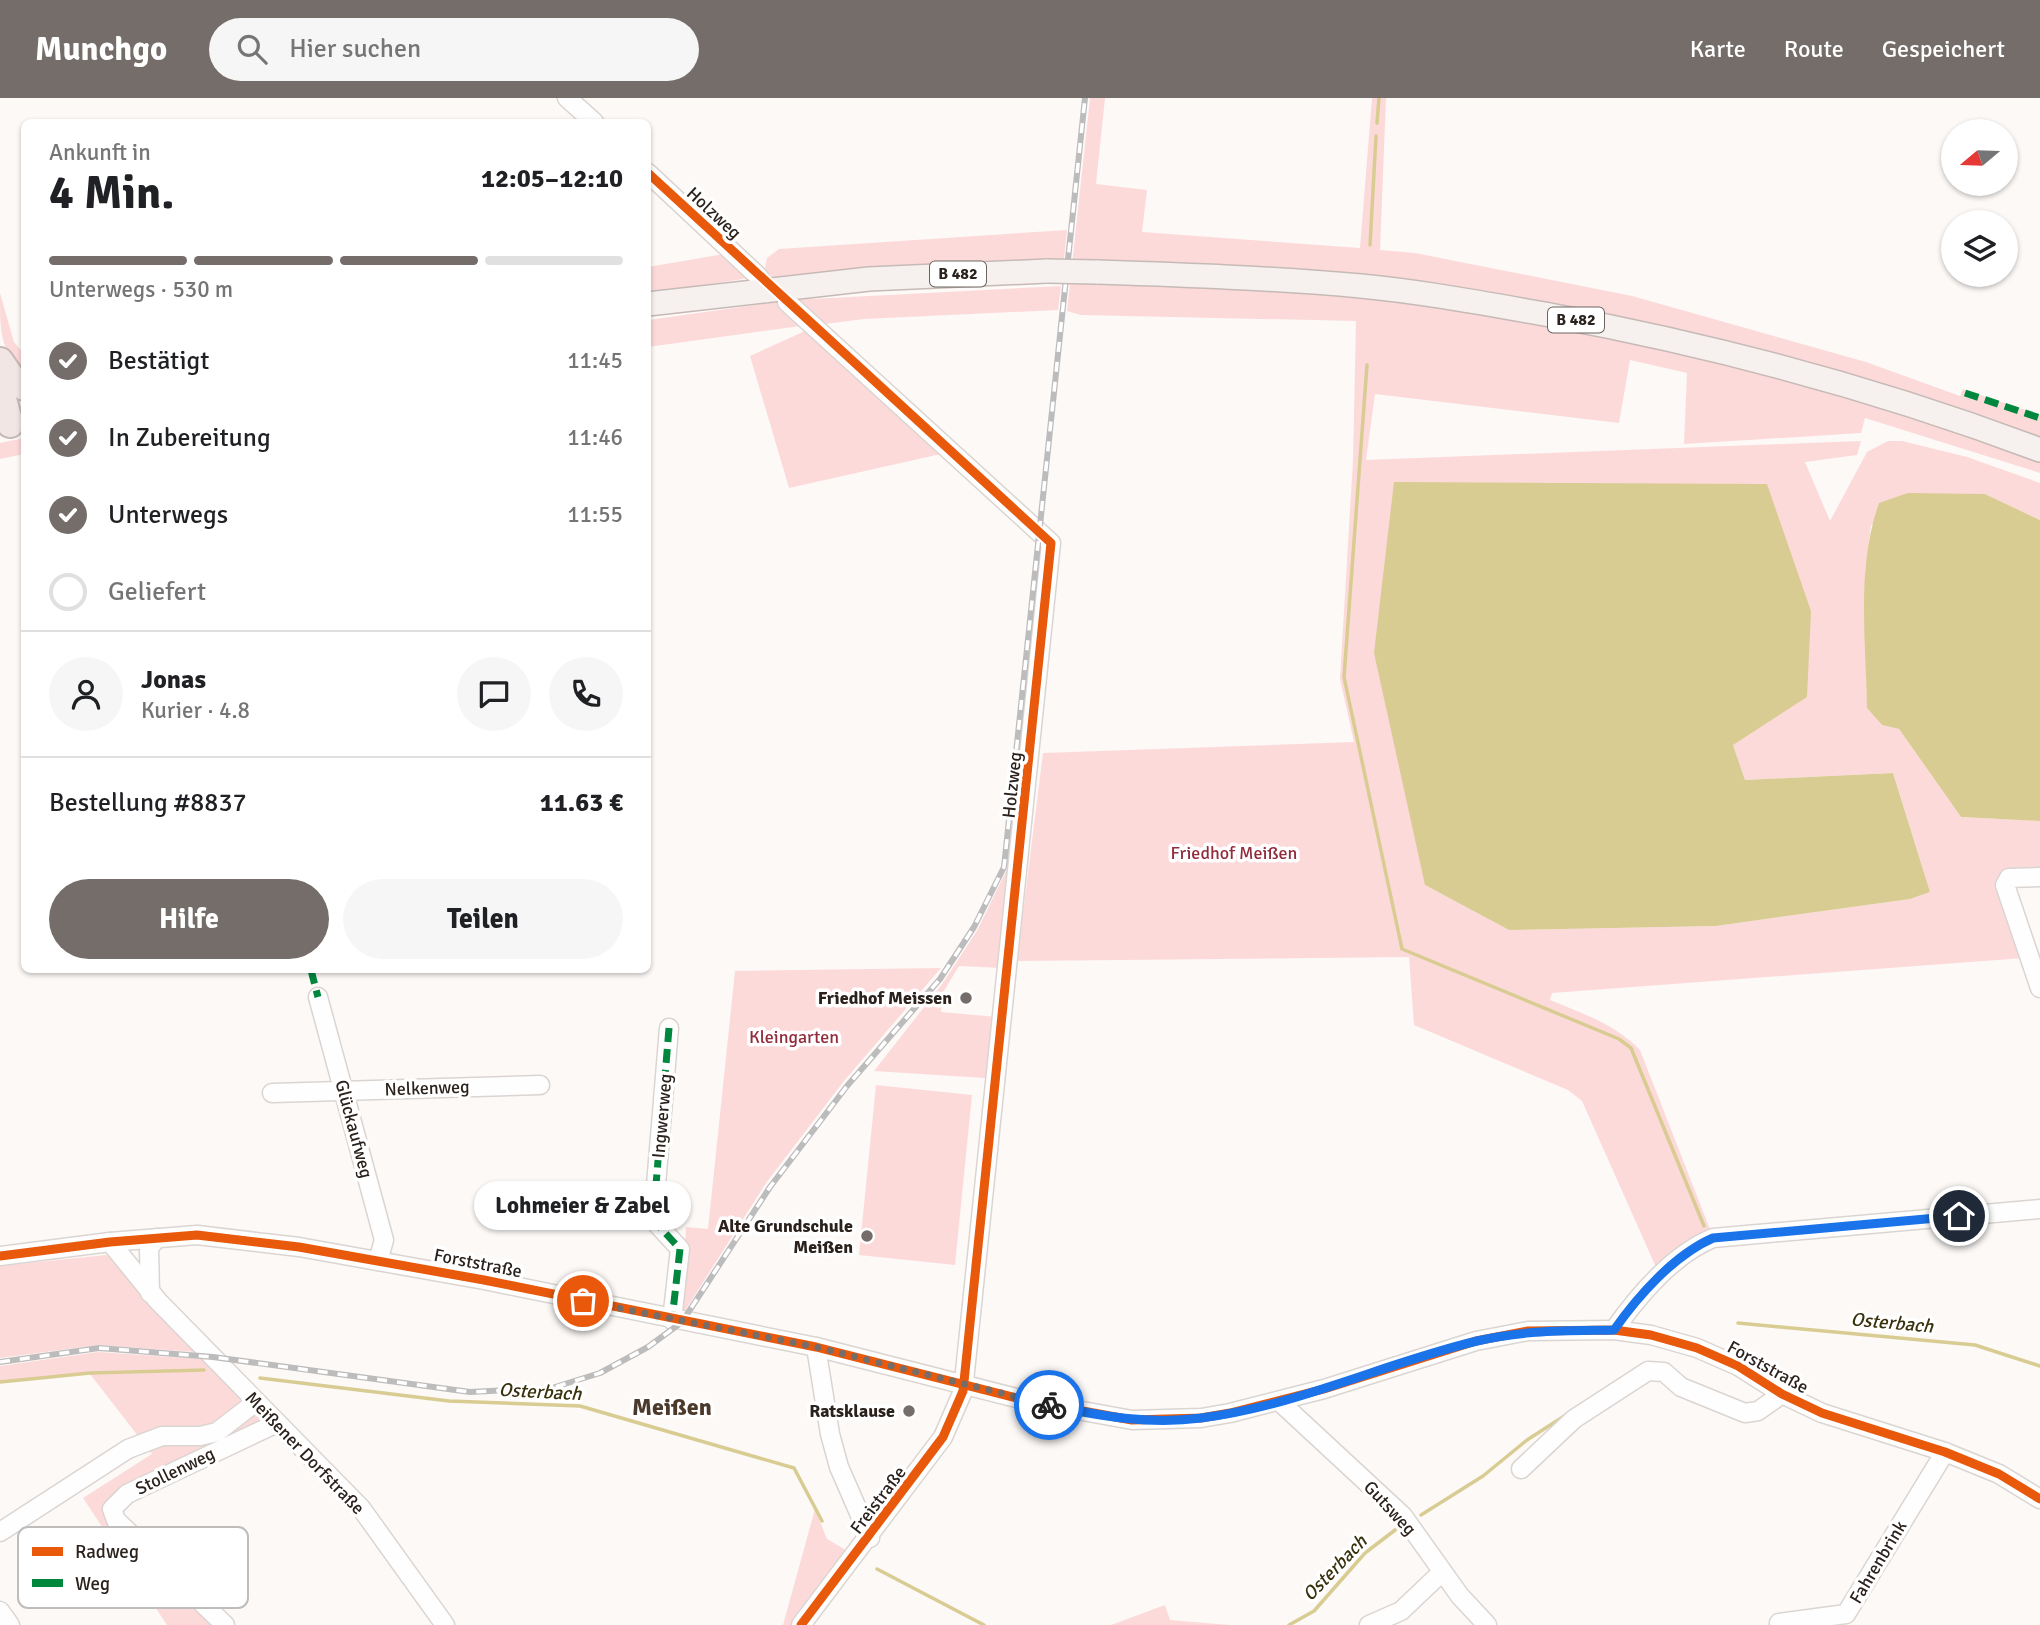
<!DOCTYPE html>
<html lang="de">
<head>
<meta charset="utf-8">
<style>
  body { margin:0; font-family:Signika,sans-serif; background:#f6f6f6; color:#202124; height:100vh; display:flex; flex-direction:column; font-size:26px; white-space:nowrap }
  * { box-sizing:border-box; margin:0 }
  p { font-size:23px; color:#757577 }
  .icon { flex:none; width:38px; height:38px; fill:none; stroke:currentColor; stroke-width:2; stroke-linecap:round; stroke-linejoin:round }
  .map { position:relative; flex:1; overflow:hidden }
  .side { position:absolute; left:21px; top:21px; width:630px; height:854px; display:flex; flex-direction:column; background:#fff; border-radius:10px; box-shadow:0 2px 5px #0004 }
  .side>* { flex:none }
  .needle { width:46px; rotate:251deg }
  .controls { position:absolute; left:1941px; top:21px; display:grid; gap:14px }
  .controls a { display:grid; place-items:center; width:77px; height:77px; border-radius:50%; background:#fff; box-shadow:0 2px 5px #0004; font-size:35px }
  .pin { position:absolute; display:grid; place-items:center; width:60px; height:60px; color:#fff; margin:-30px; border:4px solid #fff; border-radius:50%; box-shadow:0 2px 7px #0007 }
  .courier { position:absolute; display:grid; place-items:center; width:70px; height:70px; margin:-35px; border:5px solid #1a73e8; border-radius:50%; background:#fff; color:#222; box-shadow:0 2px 9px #0007 }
  .bubble { position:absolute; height:49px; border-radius:24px; background:#fff; box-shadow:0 2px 5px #0004; font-size:23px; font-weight:700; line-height:49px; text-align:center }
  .overview em { font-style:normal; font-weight:700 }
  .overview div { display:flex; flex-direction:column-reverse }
  .overview { display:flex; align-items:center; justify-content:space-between; height:119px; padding:0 28px }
  h1 { font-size:46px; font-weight:700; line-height:52px }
  .bar { display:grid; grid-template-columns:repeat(4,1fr); gap:10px 7px; align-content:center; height:84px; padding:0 28px }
  .bar i { height:9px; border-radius:5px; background:#e0e0e0 }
  .bar .on { background:#746d69 }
  .bar p { grid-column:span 4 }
  .line { display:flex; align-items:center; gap:18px; padding:0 28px; border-top:2px solid #e0e0e0 }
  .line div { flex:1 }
  .round { display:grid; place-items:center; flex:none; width:74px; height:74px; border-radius:37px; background:#f6f6f6 }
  ol { padding:0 28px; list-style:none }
  li { display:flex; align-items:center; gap:21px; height:77px }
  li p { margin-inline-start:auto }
  li .icon { padding:7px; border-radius:50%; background:#746d69; color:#fff; stroke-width:4 }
  li:last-child { color:#757577 }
  li i { width:38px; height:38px; border:4px solid #e0e0e0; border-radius:50% }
  .action { display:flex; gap:14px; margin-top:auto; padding:14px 28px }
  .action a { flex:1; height:80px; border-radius:42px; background:#746d69; color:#fff; font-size:28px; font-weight:700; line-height:80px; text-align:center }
  .action a+a { background:#f6f6f6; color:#202124 }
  header { display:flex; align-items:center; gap:42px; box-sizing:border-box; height:98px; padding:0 35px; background:#746d69; color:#fff }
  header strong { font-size:33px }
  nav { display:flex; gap:38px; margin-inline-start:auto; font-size:24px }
  .search { width:490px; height:63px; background:#f6f6f6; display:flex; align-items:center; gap:18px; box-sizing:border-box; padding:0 24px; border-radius:38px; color:#757577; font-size:26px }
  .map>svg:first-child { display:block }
  .green { fill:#fddada; fill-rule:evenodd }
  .water { fill:#d8cc92 }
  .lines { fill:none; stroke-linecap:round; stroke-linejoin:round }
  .stream { stroke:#d8cc92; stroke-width:3.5 }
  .minor-casing { stroke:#dbd5d1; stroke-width:21 }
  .major-casing { stroke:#c6bab6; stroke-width:26 }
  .highway-casing { stroke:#c6bab6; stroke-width:30 }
  .minor { stroke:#fffefe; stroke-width:18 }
  .major { stroke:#f6f0ee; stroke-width:23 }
  .highway { stroke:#f1e6e3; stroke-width:26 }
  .rail-casing { stroke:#bdbcbc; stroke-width:6 }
  .rail { stroke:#fff; stroke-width:3.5; stroke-dasharray:10; stroke-linecap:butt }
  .major-bridge-casing { stroke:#c6bab6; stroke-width:26; stroke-linecap:butt }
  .major-bridge { stroke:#f6f0ee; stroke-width:23 }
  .quiet { stroke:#00873e; stroke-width:7; stroke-dasharray:14 7; stroke-linecap:butt }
  .cycleway-casing { stroke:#fff; stroke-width:13 }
  .cycleway { stroke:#e8590c; stroke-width:9 }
  .done { stroke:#746d69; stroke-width:7; stroke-dasharray:0 12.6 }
  .route { stroke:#1a73e8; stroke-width:9 }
  .poi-dot { fill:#746d69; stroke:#fff; stroke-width:2.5 }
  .labels { text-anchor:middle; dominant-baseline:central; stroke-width:7; stroke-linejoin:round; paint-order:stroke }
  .shield { fill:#fff; stroke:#6b6461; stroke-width:2 }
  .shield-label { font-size:16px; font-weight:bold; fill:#2b221d }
  .street-label { font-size:18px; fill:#2b221d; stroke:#fff }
  .park-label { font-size:18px; fill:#912c3c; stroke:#fff }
  .poi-label { font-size:18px; font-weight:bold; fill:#2b221d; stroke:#fff; text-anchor:end }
  .water-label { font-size:19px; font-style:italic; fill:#38310c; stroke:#fff }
  .district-label { font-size:24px; font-weight:bold; fill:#4b392c; stroke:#fff }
  .key { fill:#fff; stroke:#bfbdbb; stroke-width:2 }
  .key-label { font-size:19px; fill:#2b221d }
</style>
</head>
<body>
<header>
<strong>Munchgo</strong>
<div class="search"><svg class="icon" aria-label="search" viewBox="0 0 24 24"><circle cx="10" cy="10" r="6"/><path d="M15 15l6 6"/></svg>Hier suchen</div>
<nav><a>Karte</a><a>Route</a><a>Gespeichert</a></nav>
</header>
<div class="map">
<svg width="2040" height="1527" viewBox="0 0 2040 1527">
  <rect width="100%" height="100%" fill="#fcf9f7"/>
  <!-- green -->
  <g class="green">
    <path d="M1090 0H1105L1096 86 1147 92 1142 134 1360 150 1372 0H1386L1380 152 1415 155 1632 198 1866 264 1960 298 1963 291 2040 317V375L1865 320 1861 335 1684 346 1687 275 1630 262 1619 325 1375 296 1366 362 1861 343 1857 357 1805 364 1830 423 1867 354 1888 343H1902L1967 359 2040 385V422L1985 396 1871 427 1865 474 1867 610 1882 627 1899 631 1961 719 2040 723V774L2008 775 2024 860 1552 895 1550 902C1582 915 1616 927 1640 952L1711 1134 1659 1176 1582 1003 1568 992 1414 927 1409 859 1017 863 1043 655 1354 644 1340 581 1353 362 1356 223 1081 217 1067 213ZM1733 647 1745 682 1893 675 1930 794 1910 801 1716 828 1509 832 1425 787Z"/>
    <path d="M1067 132 1064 161 763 180 767 160 779 151Z"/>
    <path d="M724 156 749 180 648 196V169Z"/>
    <path d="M1061 188 1058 212 864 221 817 227 792 202Z"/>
    <path d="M0 195 14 244 24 256V280C0 246 0 239 0 195Z"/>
    <path d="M777 204 800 228 648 249V222Z"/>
    <path d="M805 233 941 356 789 390 750 258Z"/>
    <path d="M24 340V356L0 361V345Z"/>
    <path d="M1007 771H1013L1001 870 959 868 942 896 941 914 1009 920 1000 981 874 973 943 885 978 831Z"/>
    <path d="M941 870 844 983 766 1085 681 1219 686 1129 708 1131 735 873Z"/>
    <path d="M876 987 972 997 955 1167 859 1157Z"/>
    <path d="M106 1157C118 1162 180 1238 195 1254L98 1247 0 1260V1168Z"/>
    <path d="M98 1254 201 1261 265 1327 106 1417 215 1527H167L83 1400 152 1356 90 1276 0 1284V1268Z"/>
    <path d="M815 1411 827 1441 851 1455 796 1527H783Z"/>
    <path d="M1165 1507 1170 1522 1230 1527H1111Z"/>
  </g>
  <!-- water -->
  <g class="water">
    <path d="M1394 384 1767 386 1811 513 1807 599 1733 647 1745 682 1893 675 1930 794 1910 801 1716 828 1509 832 1425 787 1374 555Z"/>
    <path d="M1908 395 1985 396 2040 422V723L1961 719 1899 631 1882 627 1867 610C1866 543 1856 469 1879 405Z"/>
  </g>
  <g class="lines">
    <!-- stream -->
    <g class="stream">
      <path d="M1377 25 1379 0"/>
      <path d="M1370 147 1376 38"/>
      <path d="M1367 267 1344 579 1402 851 1619 941 1631 950 1704 1128"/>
      <path d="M1738 1225 1975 1247 2040 1268"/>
      <path d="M260 1280 449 1303 580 1308 794 1370 822 1423"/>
      <path d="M0 1284 90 1275 204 1272"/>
      <path d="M1421 1417 1483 1378 1527 1342 1569 1315"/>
      <path d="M877 1471 984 1527"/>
      <path d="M1289 1527 1314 1513 1365 1455 1399 1429"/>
    </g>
    <!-- minor casing -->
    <g class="minor-casing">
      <g id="minor">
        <path d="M567 0 594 24"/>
        <path d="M648 75 759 179"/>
        <path d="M787 204 1051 445 963 1293 943 1339 801 1527"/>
        <path d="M2040 779 2009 780 2005 787 2040 890"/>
        <path d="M318 899 384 1142 378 1163"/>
        <path d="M669 930 654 1111 657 1126 680 1151 672 1222"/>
        <path d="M272 995 540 987"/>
        <path d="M110 1144 158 1203 361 1410 445 1527"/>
        <path d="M0 1158 110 1144 197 1137 299 1149 484 1182 816 1249 1028 1303 1132 1322 1201 1320 1230 1315 1324 1291 1476 1243 1528 1233 1614 1232 1651 1237 1697 1250 1738 1268 1782 1296 1822 1315 1945 1354 1999 1376 2040 1401"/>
        <path d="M150 1195 149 1150 157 1140"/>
        <path d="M1614 1232C1638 1198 1674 1156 1713 1140L2040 1111"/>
        <path d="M816 1249 830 1336 839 1369 870 1440"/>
        <path d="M1280 1304 1403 1418 1460 1498 1487 1527"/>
        <path d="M1521 1371 1574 1321 1648 1273 1664 1274 1681 1289 1745 1315 1758 1313 1782 1296"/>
        <path d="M0 1434 128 1351 162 1338H200L217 1334 256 1304"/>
        <path d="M0 1513 10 1527"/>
        <path d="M1779 1525 1846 1516 1945 1354"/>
        <path d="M225 1527 116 1422 112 1411 127 1396 277 1325"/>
        <path d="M1369 1527 1401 1513 1442 1474"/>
      </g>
    </g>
    <!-- major casing -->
    <g class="major-casing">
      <g id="major">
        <path d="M1096 174C1184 177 1273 180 1361 188 1424 194 1487 206 1550 217 1717 248 1881 292 2040 352"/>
        <path d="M648 206 869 181 1047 173"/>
      </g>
    </g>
    <!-- highway casing -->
    <g class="highway-casing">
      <g id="highway">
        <path d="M0 263 11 279 24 289"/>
        <path d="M0 290 10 326"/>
      </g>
    </g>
    <!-- minor -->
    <use href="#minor" class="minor"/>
    <!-- major -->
    <use href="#major" class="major"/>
    <!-- highway -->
    <use href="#highway" class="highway"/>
    <!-- rail casing -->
    <g class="rail-casing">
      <path id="rail" d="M0 1264 99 1250 213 1259 470 1294 552 1290 600 1275 648 1249 682 1224 770 1089 847 988 940 881 974 829 1004 769 1085 0"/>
    </g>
    <!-- rail -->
    <use href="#rail" class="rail"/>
    <!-- major-bridge casing -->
    <g class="major-bridge-casing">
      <path id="major-bridge" d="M1047 173 1096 174"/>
    </g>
    <!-- major-bridge -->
    <use href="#major-bridge" class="major-bridge"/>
    <!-- quiet -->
    <g class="quiet">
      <path d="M1965 295 2040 320"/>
      <path d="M311 872 318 899"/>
      <path d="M669 930 654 1111 657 1126 680 1151 672 1222"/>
    </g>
    <!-- cycleway casing -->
    <g class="cycleway-casing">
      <g id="cycleway">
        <path d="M648 75 1051 445 963 1293 943 1339 801 1527"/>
        <path d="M0 1158 110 1144 197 1137 299 1149 484 1182 816 1249 1028 1303 1132 1322 1201 1320 1230 1315 1324 1291 1476 1243 1528 1233 1614 1232 1651 1237 1697 1250 1738 1268 1782 1296 1822 1315 1945 1354 1999 1376 2040 1401"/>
      </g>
    </g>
    <!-- cycleway -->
    <use href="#cycleway" class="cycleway"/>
  </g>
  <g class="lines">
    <!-- done -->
    <path class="done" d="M583 1203 816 1249 1049 1307"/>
    <!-- route -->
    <path class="route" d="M1049 1307C1100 1318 1149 1327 1201 1320 1297 1308 1384 1265 1477 1243 1523 1232 1567 1233 1614 1232 1638 1198 1674 1157 1713 1140L1959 1118"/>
  </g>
  <!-- markers -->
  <g class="poi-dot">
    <circle cx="966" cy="900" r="7"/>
    <circle cx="867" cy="1138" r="7"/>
    <circle cx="909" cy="1313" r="7"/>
  </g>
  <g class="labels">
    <!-- shield labels -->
    <g class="shield">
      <rect x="930" y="163.5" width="56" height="25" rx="5"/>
      <rect x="1548" y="209.5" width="56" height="25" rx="5"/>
    </g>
    <g class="shield-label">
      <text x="958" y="176">B 482</text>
      <text x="1576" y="222">B 482</text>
    </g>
    <!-- street labels -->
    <g class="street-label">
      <text transform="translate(714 115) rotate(43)">Holzweg</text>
      <text transform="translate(1012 687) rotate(-84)">Holzweg</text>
      <text transform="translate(427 990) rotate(-2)">Nelkenweg</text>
      <text transform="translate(662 1018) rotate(-85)">Ingwerweg</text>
      <text transform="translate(354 1031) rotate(75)">Glückaufweg</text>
      <text transform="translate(478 1165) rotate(11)">Forststraße</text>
      <text transform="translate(1768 1269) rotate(29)">Forststraße</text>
      <text transform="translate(305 1355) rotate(46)">Meißener Dorfstraße</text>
      <text transform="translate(175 1373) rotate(-26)">Stollenweg</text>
      <text transform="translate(878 1402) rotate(-53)">Freistraße</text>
      <text transform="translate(1390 1410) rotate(47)">Gutsweg</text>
      <text transform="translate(1878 1464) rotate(-59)">Fahrenbrink</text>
    </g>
    <!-- park labels -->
    <g class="park-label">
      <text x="1234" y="755">Friedhof Meißen</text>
      <text x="794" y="939">Kleingarten</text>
    </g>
    <!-- poi labels -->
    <g class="poi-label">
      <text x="952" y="900">Friedhof Meissen</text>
      <text x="853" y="1128">Alte Grundschule<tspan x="853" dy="21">Meißen</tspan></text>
      <text x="895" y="1313">Ratsklause</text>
    </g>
    <!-- water labels -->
    <g class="water-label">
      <text transform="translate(1892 1225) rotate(5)">Osterbach</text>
      <text transform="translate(540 1294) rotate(3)">Osterbach</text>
      <text transform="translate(1335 1470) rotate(-46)">Osterbach</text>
    </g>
    <!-- district labels -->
    <g class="district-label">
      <text x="672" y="1309">Meißen</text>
    </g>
  </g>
  <!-- legend -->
  <rect x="18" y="1429" width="230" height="81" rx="10" class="key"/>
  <rect x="32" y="1449" width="31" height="9" fill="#e8590c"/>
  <rect x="32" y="1481" width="31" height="8" fill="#00873e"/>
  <g class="key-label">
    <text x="75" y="1460">Radweg</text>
    <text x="75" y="1492">Weg</text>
  </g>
</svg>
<div class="controls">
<a><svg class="needle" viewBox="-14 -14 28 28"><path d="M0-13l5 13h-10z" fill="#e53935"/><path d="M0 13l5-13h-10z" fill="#757577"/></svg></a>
<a><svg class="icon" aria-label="layers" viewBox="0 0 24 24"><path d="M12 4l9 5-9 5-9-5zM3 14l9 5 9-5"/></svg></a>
</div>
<div class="pin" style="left:583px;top:1203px;background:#ea580c"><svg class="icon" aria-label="bag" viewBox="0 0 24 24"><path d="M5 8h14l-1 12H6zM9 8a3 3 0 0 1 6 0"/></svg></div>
<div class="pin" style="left:1959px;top:1118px;background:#1f2937"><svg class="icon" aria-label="home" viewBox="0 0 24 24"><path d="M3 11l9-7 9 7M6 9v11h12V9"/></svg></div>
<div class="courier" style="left:1049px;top:1307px"><svg class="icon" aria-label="bike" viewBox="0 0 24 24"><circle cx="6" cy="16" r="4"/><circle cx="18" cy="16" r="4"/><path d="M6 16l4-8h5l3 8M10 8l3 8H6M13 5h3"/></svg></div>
<div class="bubble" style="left:474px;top:1083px;width:217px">Lohmeier &amp; Zabel</div>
<section class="side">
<div class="overview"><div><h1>4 Min.</h1><p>Ankunft in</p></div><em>12:05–12:10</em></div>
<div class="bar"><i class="on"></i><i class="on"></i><i class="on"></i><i></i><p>Unterwegs · 530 m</p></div>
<ol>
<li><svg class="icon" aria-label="check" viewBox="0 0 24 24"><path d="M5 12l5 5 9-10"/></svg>Bestätigt<p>11:45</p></li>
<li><svg class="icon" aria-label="check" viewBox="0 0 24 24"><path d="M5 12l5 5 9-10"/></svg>In Zubereitung<p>11:46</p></li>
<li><svg class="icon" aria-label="check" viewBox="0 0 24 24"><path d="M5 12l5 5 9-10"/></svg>Unterwegs<p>11:55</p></li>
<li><i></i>Geliefert</li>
</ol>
<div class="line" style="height:126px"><a class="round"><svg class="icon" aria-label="person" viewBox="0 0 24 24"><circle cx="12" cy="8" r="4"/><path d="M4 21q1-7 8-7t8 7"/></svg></a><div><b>Jonas</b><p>Kurier · 4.8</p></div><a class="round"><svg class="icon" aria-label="chat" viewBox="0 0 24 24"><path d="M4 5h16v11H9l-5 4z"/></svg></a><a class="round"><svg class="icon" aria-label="phone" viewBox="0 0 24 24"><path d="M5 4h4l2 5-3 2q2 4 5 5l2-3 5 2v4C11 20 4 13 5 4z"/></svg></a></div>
<div class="line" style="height:91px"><div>Bestellung #8837</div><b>11.63 €</b></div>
<div class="action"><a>Hilfe</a><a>Teilen</a></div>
</section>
</div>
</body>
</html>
